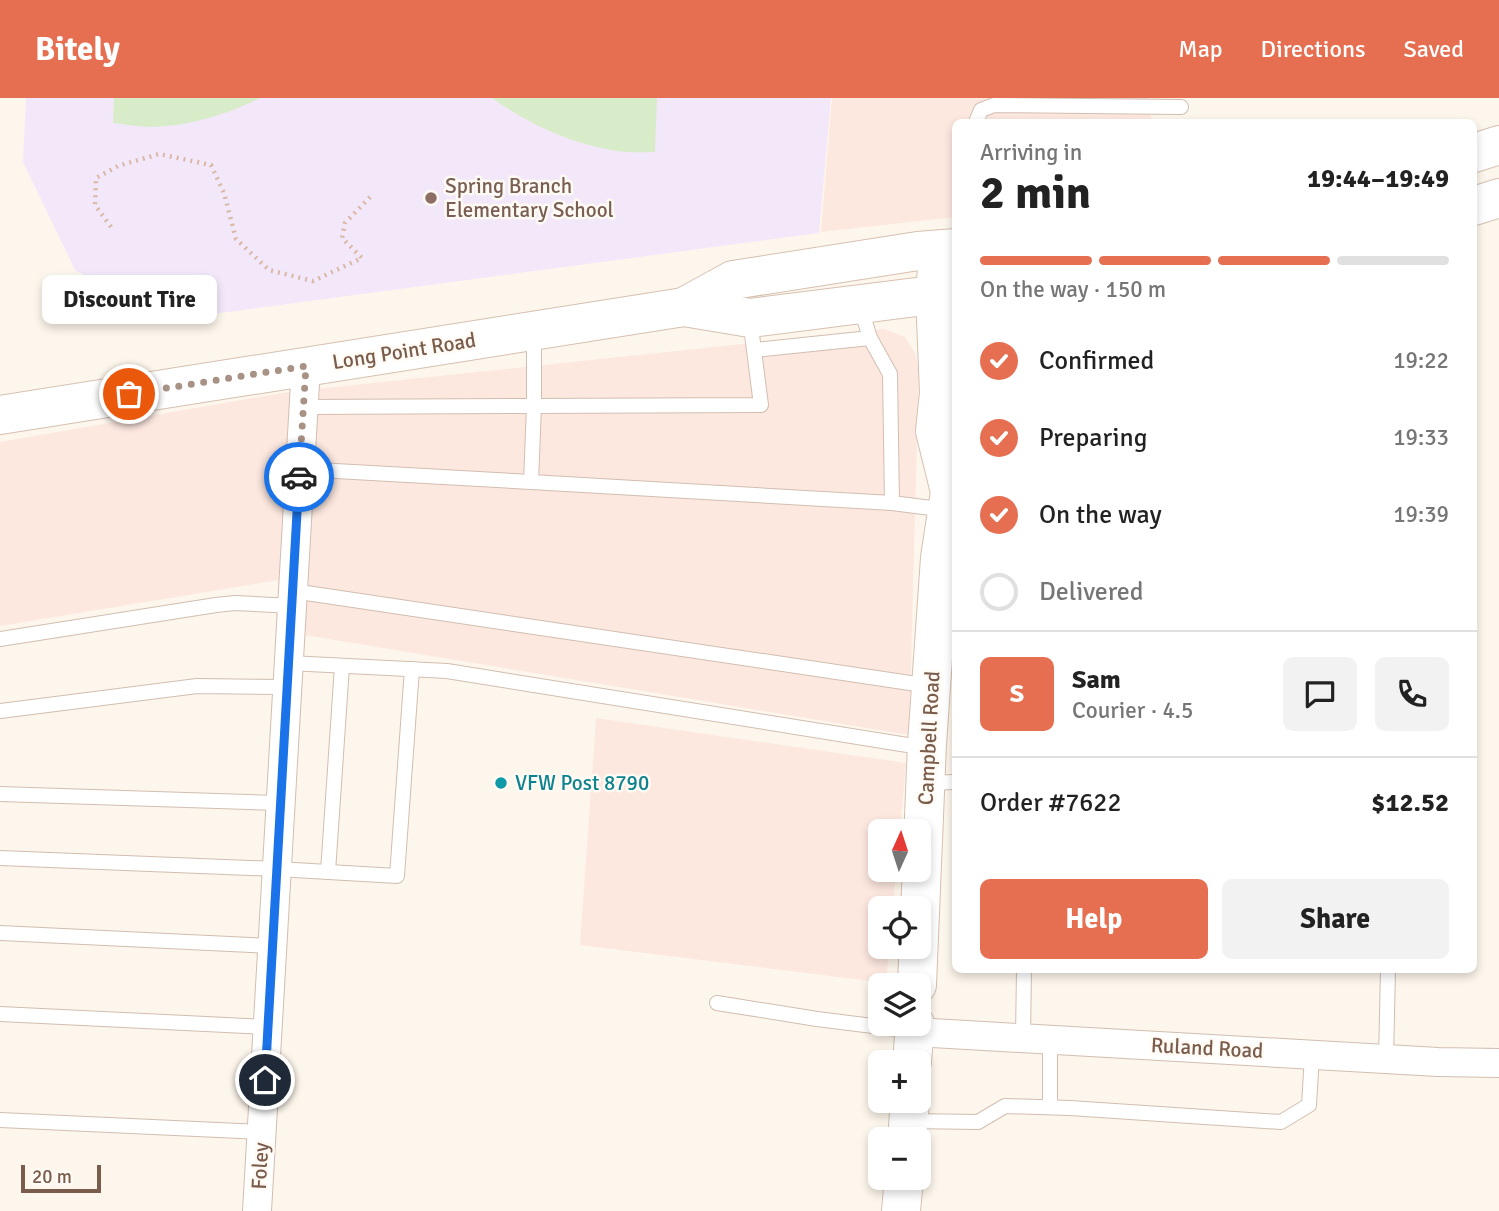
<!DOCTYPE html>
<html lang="en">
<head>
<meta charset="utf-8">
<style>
  body { margin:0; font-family:Signika,sans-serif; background:#f2f2f2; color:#222; height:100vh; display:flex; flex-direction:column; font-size:26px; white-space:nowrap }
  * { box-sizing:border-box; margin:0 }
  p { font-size:23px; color:#767676 }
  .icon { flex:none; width:38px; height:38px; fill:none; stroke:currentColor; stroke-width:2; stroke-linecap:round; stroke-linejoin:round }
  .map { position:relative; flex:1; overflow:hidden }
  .drawer { position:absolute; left:952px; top:21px; width:525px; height:854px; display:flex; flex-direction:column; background:#fff; border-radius:10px; box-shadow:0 4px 10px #0003 }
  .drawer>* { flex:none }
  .needle { width:46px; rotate:3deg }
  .tools { position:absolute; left:868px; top:721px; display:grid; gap:14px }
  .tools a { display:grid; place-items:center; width:63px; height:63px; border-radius:10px; background:#fff; box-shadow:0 4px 10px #0003; font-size:35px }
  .scale { position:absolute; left:21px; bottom:18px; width:80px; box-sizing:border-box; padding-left:7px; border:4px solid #7a5c4d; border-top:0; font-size:19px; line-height:24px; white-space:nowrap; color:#7a5c4d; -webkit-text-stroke:5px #fffaf3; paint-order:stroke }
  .pin { position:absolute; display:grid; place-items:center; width:60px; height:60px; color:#fff; margin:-30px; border:4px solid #fff; border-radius:50%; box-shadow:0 2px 7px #0007 }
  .courier { position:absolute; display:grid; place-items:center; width:70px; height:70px; margin:-35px; border:5px solid #1a73e8; border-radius:50%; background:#fff; color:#222; box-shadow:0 2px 9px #0007 }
  .bubble { position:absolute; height:49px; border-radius:10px; background:#fff; box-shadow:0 4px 10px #0003; font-size:23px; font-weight:800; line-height:49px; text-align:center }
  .head em { font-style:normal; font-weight:800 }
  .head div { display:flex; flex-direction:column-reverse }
  .head { display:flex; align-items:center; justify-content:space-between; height:119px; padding:0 28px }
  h1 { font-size:46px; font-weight:800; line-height:52px }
  .bar { display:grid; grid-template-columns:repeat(4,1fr); gap:10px 7px; align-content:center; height:84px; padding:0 28px }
  .bar i { height:9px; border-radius:5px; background:#e0e0e0 }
  .bar .selected { background:#e76f51 }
  .bar p { grid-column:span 4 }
  .line { display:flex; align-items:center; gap:18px; padding:0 28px; border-top:2px solid #e0e0e0 }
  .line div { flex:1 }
  .round { display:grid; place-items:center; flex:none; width:74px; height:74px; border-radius:10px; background:#f2f2f2 }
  ol { padding:0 28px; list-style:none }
  li { display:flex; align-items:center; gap:21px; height:77px }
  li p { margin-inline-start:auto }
  li .icon { padding:7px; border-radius:50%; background:#e76f51; color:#fff; stroke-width:4 }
  li:last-child { color:#767676 }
  li i { width:38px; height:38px; border:4px solid #e0e0e0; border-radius:50% }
  .cta { display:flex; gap:14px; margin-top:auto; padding:14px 28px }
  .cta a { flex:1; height:80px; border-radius:10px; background:#e76f51; color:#fff; font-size:28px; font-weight:800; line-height:80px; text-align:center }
  .cta a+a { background:#f2f2f2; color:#222 }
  header { display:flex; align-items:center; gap:42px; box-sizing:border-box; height:98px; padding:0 35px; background:#e76f51; color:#fff }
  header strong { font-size:33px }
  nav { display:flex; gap:38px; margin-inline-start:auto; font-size:24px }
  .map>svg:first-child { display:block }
  .commercial { fill:#fde8e0 }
  .education { fill:#f3e8fa }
  .green { fill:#d8ecc9 }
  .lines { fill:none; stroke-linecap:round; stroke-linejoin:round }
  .lane-casing { stroke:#d1beb0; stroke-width:16 }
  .street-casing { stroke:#d1beb0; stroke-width:30 }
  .secondary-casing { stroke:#d6c0b0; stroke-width:40 }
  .path { stroke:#d9b8a5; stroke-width:4.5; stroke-dasharray:2 5; stroke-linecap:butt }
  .lane { stroke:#fff; stroke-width:14 }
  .street { stroke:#fff; stroke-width:28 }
  .secondary { stroke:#fff; stroke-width:38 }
  .done { stroke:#a89285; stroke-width:7; stroke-dasharray:0 12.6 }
  .route { stroke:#1a73e8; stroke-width:9 }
  .education-dot { fill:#8d6e63; stroke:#fffaf3; stroke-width:2.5 }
  .culture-dot { fill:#0f9aa8; stroke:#fffaf3; stroke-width:2.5 }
  .labels { text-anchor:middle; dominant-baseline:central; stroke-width:5; stroke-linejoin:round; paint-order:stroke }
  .education-label { font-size:21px; fill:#785e54; stroke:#fffaf3; text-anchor:start }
  .street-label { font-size:21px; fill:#7a5c4d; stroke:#fffaf3 }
  .culture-label { font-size:21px; fill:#0d838f; stroke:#fffaf3; text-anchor:start }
</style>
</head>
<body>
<header>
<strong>Bitely</strong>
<nav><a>Map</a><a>Directions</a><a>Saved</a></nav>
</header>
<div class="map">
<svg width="1499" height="1113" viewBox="0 0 1499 1113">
  <rect width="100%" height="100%" fill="#fdf6ec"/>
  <!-- commercial -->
  <g class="commercial">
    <path d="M832 0H1148L1152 24H956L955 119 821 134Z"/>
    <path d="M884 231 905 239 915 255 919 271 909 637 304 537 309 477 0 528V344L288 294Z"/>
    <path d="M596 620 906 665 900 733H880V772H896L893 810H880V849H889L886 885 580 847Z"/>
  </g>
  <!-- education -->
  <path class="education" d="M26 0H831L819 135 161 223 75 172 23 64Z"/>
  <!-- green -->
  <g class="green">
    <path d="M114 0H260C226 17 189 28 151 29 138 29 125 26 113 25Z"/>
    <path d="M492 0H657L655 54C642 54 629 55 617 53 571 46 530 27 492 0Z"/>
  </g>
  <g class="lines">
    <!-- lane casing -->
    <g class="lane-casing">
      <g id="lane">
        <path d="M976 24 981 12 994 7 1181 9"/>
        <path d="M860 207 870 240 890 276 892 405"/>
        <path d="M750 221 761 307 534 308 531 384 892 405 947 412"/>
        <path d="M754 252 870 240"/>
        <path d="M303 309 534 308V233"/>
        <path d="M300 371 531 384"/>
        <path d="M293 493 930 588"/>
        <path d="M0 541 216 507 235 505 292 508"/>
        <path d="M289 565 447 573 926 650"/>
        <path d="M0 613 197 588 287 589"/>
        <path d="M926 685 956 684"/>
        <path d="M0 696 281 705"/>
        <path d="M0 760 277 771 397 778 412 571"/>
        <path d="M328 774 342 568"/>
        <path d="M0 835 272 848"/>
        <path d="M717 905 817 921 913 933"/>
        <path d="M0 916 268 929"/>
        <path d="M1023 939 1024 872"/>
        <path d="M1386 961 1388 872"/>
        <path d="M1050 1009V941"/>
        <path d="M0 1022 262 1034"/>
        <path d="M909 1023 978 1024 1005 1008 1070 1010 1281 1024 1309 1007 1312 957"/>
      </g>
    </g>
    <!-- street casing -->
    <g class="street-casing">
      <g id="street">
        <path d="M915 934 1438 964 1499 965"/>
        <path d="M257 1113 306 268"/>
      </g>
    </g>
    <!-- secondary casing -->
    <g class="secondary-casing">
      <g id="secondary">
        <path d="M1474 55 1499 47"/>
        <path d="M1474 108 1499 100"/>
        <path d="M937 171 935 196 939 295 935 333 950 394"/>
        <path d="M684 209 733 182 918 153 956 150"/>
        <path d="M0 317 684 209 750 220 956 194"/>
        <path d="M917 887 927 646 940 460 950 394 956 383"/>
        <path d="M912 964 915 926"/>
        <path d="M907 1041 910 1003"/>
        <path d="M901 1113 904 1080"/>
      </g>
    </g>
    <!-- path -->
    <path class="path" d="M111 129 95 107 96 80 118 68 159 56 211 67 224 95 236 141 269 172 313 183 362 160 342 140 345 125 370 99"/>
    <!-- lane -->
    <use href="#lane" class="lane"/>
    <!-- street -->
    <use href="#street" class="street"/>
    <!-- secondary -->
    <use href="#secondary" class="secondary"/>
  </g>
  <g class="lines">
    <!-- done -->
    <path class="done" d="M129 296 306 268 299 379"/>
    <!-- route -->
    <path class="route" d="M265 982 299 379"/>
  </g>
  <!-- markers -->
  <circle class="education-dot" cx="431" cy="100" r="7"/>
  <circle class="culture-dot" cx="501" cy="685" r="7"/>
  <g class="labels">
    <!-- education labels -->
    <g class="education-label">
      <text x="445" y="88">Spring Branch<tspan x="445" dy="24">Elementary School</tspan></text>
    </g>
    <!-- street labels -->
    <g class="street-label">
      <text transform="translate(404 253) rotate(-9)">Long Point Road</text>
      <text transform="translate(929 640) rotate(-87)">Campbell Road</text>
      <text transform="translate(1207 950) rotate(3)">Ruland Road</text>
      <text transform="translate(260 1068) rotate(-87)">Foley</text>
    </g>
    <!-- culture labels -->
    <g class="culture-label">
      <text x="515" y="685">VFW Post 8790</text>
    </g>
  </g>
</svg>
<div class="tools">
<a><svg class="needle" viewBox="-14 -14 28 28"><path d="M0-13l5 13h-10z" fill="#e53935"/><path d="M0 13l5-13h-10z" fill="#767676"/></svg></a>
<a><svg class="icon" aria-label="locate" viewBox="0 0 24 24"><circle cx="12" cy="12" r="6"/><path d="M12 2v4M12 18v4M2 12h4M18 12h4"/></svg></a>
<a><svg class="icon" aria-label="layers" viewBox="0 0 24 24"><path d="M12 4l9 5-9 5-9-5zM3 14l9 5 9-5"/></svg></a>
<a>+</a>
<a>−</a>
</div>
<div class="scale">20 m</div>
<div class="pin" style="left:129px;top:296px;background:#ea580c"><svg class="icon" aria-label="bag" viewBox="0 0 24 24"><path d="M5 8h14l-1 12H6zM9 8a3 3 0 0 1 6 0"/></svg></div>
<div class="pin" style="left:265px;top:982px;background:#1f2937"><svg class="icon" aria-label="home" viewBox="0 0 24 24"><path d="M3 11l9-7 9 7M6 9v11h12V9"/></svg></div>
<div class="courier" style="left:299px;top:379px"><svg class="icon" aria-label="car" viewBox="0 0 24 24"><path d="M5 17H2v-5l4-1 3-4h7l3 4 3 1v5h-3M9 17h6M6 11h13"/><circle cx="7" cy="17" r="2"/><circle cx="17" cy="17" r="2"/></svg></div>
<div class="bubble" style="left:42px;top:177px;width:175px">Discount Tire</div>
<section class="drawer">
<div class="head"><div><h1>2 min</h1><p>Arriving in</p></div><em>19:44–19:49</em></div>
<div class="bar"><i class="selected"></i><i class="selected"></i><i class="selected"></i><i></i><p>On the way · 150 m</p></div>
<ol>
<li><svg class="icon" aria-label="check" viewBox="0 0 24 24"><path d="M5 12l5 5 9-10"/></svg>Confirmed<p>19:22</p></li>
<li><svg class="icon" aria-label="check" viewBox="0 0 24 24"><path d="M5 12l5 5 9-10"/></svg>Preparing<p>19:33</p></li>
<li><svg class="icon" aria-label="check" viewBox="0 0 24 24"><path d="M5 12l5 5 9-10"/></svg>On the way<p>19:39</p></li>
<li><i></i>Delivered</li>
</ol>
<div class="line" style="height:126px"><b class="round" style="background:#e76f51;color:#fff">S</b><div><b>Sam</b><p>Courier · 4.5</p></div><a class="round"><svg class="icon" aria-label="chat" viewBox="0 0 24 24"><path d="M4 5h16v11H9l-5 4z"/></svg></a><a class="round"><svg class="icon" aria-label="phone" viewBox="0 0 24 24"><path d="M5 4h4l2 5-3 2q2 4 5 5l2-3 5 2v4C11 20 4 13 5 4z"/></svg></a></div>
<div class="line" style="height:91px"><div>Order #7622</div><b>$12.52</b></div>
<div class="cta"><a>Help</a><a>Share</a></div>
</section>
</div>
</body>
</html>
